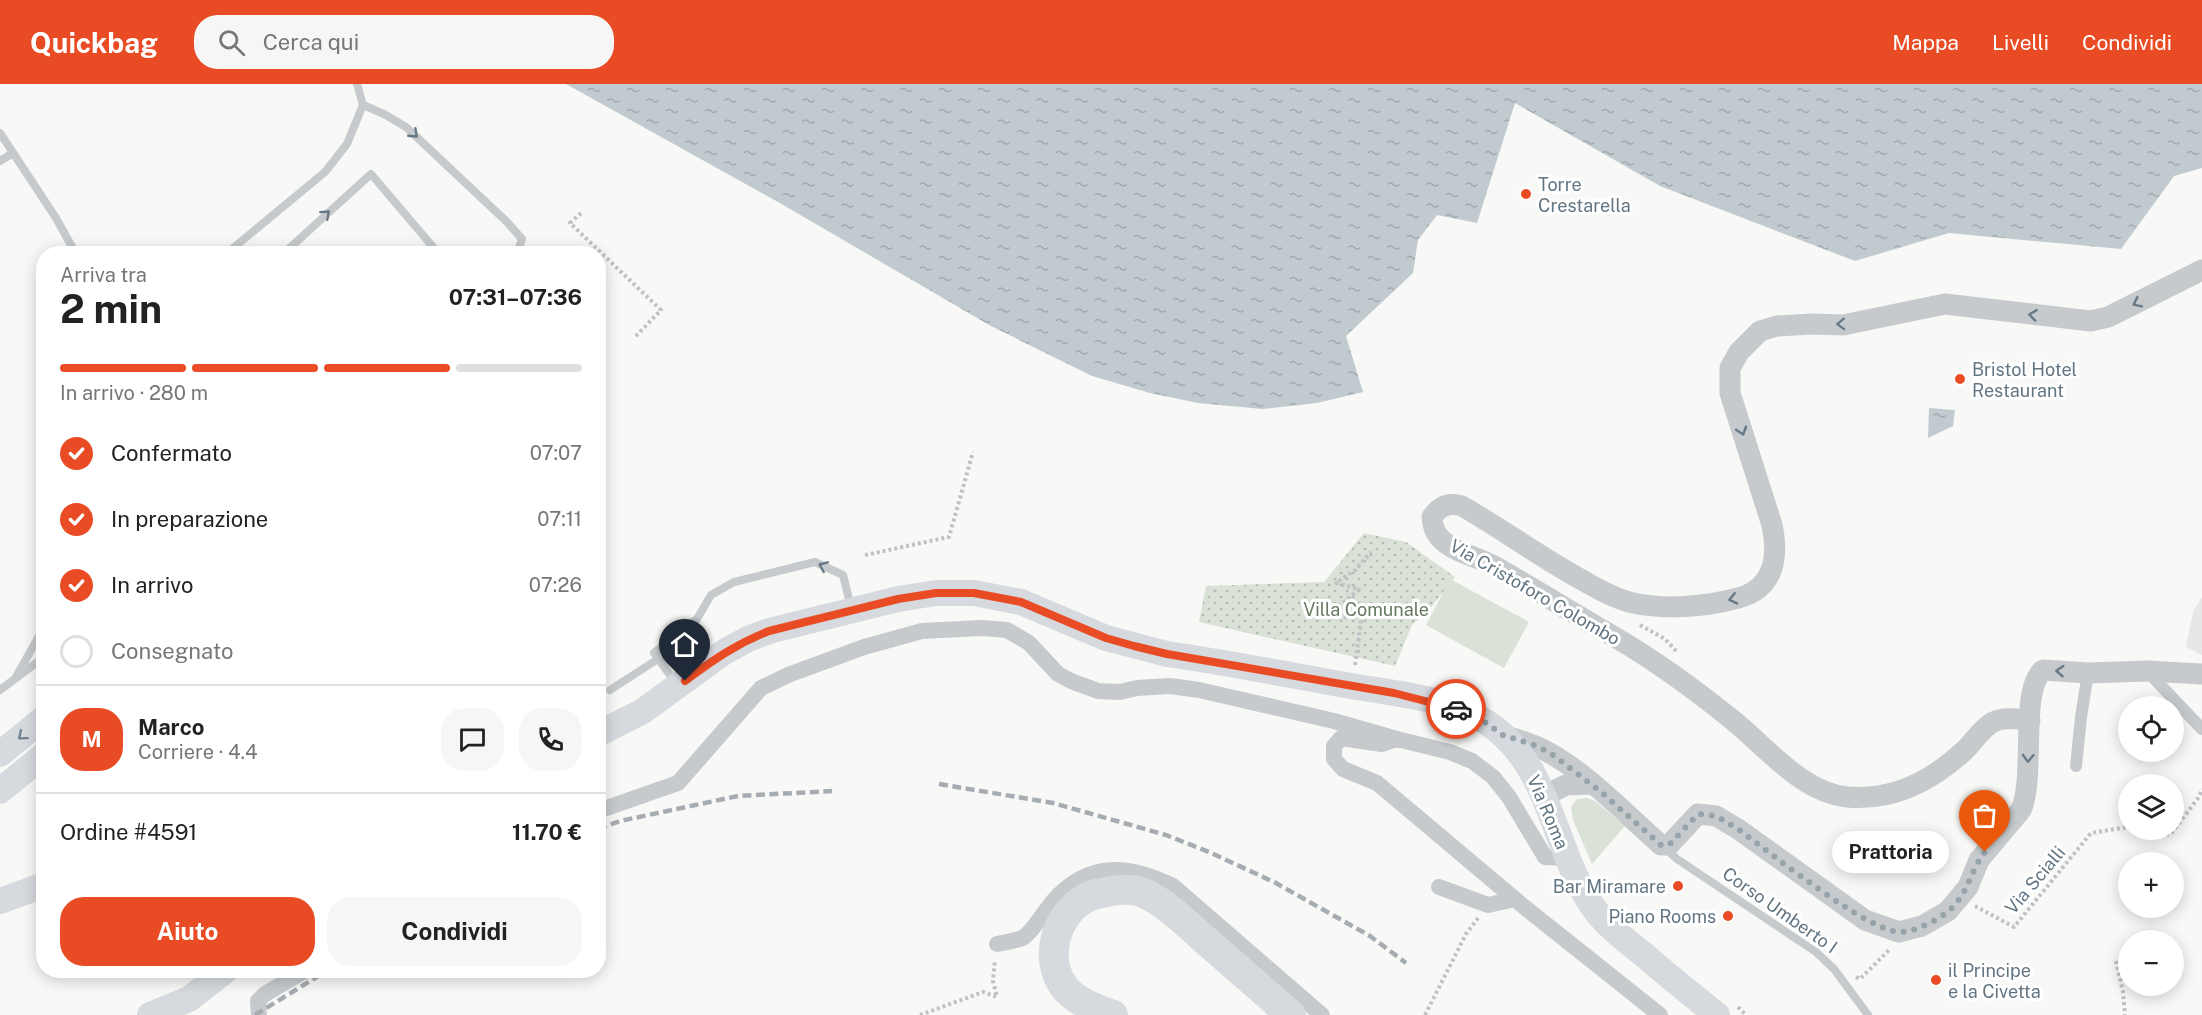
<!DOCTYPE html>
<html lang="it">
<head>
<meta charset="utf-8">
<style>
  body { margin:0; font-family:"Public Sans",sans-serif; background:#f6f6f6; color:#222; height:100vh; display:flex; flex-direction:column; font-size:22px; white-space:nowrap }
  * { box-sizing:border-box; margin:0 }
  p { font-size:20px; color:#767676 }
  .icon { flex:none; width:33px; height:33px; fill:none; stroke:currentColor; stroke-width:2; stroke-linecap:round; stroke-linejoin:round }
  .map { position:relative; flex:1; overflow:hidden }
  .details { position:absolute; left:36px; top:162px; width:570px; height:732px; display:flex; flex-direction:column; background:#fff; border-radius:24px; box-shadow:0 3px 15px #0003 }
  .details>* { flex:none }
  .buttons { position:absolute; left:2118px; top:612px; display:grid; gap:12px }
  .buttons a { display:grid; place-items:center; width:66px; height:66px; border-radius:50%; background:#fff; box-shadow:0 3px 15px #0003; font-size:30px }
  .pin { position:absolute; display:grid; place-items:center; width:51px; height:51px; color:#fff; margin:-62px -26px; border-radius:50% 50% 50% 0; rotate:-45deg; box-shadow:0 0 6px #0007 }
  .pin .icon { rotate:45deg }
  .courier { position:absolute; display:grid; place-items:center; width:60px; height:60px; margin:-30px; border:4px solid #e94c25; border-radius:50%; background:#fff; color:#222; box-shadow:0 2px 8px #0007 }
  .bubble { position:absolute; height:42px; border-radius:21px; background:#fff; box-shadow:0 3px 15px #0003; font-size:20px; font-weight:700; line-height:42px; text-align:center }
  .summary em { font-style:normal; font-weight:700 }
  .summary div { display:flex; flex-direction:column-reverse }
  .summary { display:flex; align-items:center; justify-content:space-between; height:102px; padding:0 24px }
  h1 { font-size:39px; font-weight:700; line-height:45px }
  .bar { display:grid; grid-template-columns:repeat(4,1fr); gap:9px 6px; align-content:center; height:72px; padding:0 24px }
  .bar i { height:8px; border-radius:4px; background:#e0e0e0 }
  .bar .selected { background:#e94c25 }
  .bar p { grid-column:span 4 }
  .line { display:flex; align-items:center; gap:15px; padding:0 24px; border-top:2px solid #e0e0e0 }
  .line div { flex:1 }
  .round { display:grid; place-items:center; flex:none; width:63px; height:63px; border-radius:24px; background:#f6f6f6 }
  ol { padding:0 24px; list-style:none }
  li { display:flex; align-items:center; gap:18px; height:66px }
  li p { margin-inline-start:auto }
  li .icon { padding:6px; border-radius:50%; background:#e94c25; color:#fff; stroke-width:4 }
  li:last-child { color:#767676 }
  li i { width:33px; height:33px; border:3px solid #e0e0e0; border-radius:50% }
  .button { display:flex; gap:12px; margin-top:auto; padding:12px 24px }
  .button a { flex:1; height:69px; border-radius:24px; background:#e94c25; color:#fff; font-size:24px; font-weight:700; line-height:69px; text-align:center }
  .button a+a { background:#f6f6f6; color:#222 }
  header { display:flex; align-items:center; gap:36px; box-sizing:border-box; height:84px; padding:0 30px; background:#e94c25; color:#fff }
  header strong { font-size:28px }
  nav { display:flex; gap:33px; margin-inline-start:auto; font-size:21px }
  .search { width:420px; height:54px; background:#f6f6f6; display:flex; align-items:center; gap:15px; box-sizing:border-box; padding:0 21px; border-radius:24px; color:#767676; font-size:22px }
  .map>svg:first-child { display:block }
  .built { fill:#e6e7e7 }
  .grass { fill:url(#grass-dots) }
  .garden { fill:#dae1d6 }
  .water { fill:url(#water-ripples) }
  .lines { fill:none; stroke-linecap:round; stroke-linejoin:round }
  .path { stroke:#bfc2c4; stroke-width:4; stroke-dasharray:3 3; stroke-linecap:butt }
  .service { stroke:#c6cacd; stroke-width:8 }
  .pedestrian { stroke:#c6cacd; stroke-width:12 }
  .minor { stroke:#c6cacd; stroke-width:16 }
  .tertiary { stroke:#c6cacd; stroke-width:21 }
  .primary { stroke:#d6dade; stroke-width:26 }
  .motorway { stroke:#d6dade; stroke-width:30 }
  .rail { stroke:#a6adb2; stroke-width:4.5; stroke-dasharray:9 4.5; stroke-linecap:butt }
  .oneway { stroke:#677986 }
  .oneway2 { stroke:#738490 }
  .done { stroke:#96a3ab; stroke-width:6; stroke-dasharray:0 10.8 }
  .route { stroke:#e94c25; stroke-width:8 }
  .poi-dot { fill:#e94c25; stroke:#fff; stroke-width:2 }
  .labels { text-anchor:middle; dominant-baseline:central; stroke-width:6; stroke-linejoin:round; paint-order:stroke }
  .poi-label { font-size:18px; fill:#627582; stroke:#fff; text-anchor:start }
  .street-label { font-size:18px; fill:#627582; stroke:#fff }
  .park-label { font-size:18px; fill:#667a61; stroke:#fff }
</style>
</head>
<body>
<header>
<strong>Quickbag</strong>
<div class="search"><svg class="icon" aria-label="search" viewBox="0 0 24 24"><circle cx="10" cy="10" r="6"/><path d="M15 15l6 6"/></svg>Cerca qui</div>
<nav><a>Mappa</a><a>Livelli</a><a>Condividi</a></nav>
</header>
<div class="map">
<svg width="2202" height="931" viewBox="0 0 2202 931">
  <defs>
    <pattern id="grass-dots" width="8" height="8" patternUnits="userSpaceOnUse" patternTransform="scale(1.5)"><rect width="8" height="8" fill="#dae1d6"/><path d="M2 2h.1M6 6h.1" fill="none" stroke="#b4bbb3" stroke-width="1.8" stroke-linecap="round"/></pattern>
    <pattern id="water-ripples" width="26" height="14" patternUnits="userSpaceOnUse" patternTransform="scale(1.5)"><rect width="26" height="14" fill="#c1cbcf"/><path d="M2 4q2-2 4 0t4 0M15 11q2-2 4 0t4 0" fill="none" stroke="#a0a9ad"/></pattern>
  </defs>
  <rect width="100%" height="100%" fill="#f8f8f6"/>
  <!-- built -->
  <path class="built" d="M2202 513V571L2186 563 2193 528Z"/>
  <!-- grass -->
  <path class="grass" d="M1364 449 1406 458 1455 493 1428 527 1412 541 1395 582 1199 538 1206 502 1324 498Z"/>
  <!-- garden -->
  <g class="garden">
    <path d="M1450 495 1529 538 1504 584 1426 541Z"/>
    <path d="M1587 714 1595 717 1625 742 1592 780 1573 736 1571 723 1577 715Z"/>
  </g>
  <!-- water -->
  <g class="water">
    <path d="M566 0H2202V84L2174 92 2121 165 1949 149 1855 177 1660 102 1515 19 1477 139 1437 131 1418 156 1413 189 1346 252 1363 308 1317 319 1262 325 1198 319 1150 309 1092 292 991 242 778 118Z"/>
    <path d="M1929 324 1955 326 1953 342 1928 354Z"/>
  </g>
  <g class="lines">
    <!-- path -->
    <g class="path">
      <path d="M581 129 570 139 661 226 634 254"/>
      <path d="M865 471 949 453 973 368"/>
      <path d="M1640 541 1665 555 1677 568"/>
      <path d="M1355 581 1362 531 1335 534 1326 529 1344 518 1359 505 1336 499 1355 486 1371 468"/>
      <path d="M2155 746 2170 751 2199 713 2202 705"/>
      <path d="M1975 822 2014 843 2091 749 2128 743"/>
      <path d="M2116 877 2123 908 2125 931"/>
      <path d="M1856 893 1860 895 1890 865"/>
      <path d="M1738 923 1746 931"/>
      <path d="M920 931 983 908 997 913 993 897 995 876"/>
      <path d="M1425 931 1466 850 1478 834"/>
    </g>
    <!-- service -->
    <g class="service">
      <path d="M363 21 384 30 406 43 507 138 522 155 517 170"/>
      <path d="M0 49 56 134 76 170"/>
      <path d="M0 77 13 69"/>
      <path d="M226 170 325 88 347 60 363 21 357 0"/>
      <path d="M283 170 371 90 439 170"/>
      <path d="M16 593 44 543"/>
      <path d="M677 601 654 569 697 535 711 511 734 498 815 478 843 491 851 523"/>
      <path d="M0 606 44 573"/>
      <path d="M610 606 658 575"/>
      <path d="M1666 765 1677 775 1816 868 1834 885 1868 931"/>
    </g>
    <!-- pedestrian -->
    <g class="pedestrian">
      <path d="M2147 587 2202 645"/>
      <path d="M2076 682 2081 633 2088 589"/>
    </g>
    <!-- minor -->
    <g class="minor">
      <path d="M598 727 678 699 761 604 788 591 864 563 922 547 981 544 1007 546 1029 559 1058 590 1071 597 1098 607 1120 608 1137 604 1170 602 1199 606 1334 637 1397 655"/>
      <path d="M1568 774 1545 773 1509 713 1493 693 1472 677 1450 668 1397 655 1382 660 1341 654 1334 662V675L1343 685 1377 699 1523 822 1660 931"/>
      <path d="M1439 803 1488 821 1515 815"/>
      <path d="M997 860C1005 858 1018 857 1024 853 1033 847 1046 825 1054 816 1089 777 1128 780 1173 802L1322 931"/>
      <path d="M259 931 258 917 265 910 306 886"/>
    </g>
    <!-- tertiary -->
    <g class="tertiary">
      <path d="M2030 636C2018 635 2001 632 1990 640 1981 646 1973 658 1965 666 1932 697 1893 717 1847 713 1803 709 1767 664 1735 638 1697 607 1656 577 1613 552 1573 529 1533 504 1492 481 1475 472 1453 468 1440 454 1435 449 1432 440 1432 433 1440 422 1448 418 1462 422 1500 444 1536 470 1575 492 1593 502 1612 514 1633 519 1666 526 1705 523 1738 514 1774 505 1779 474 1772 441L1730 309V284L1739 268 1760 247 1777 242 1811 240 1843 241 1945 220 2091 237 2108 233 2202 186"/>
      <path d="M1503 651C1515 655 1527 658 1538 663 1583 684 1623 728 1661 761H1669L1698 730 1716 732 1738 745 1865 836 1899 848 1922 842 1948 827 1968 803 1979 776 2021 726C2036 692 2019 607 2043 586L2088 589 2147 587 2202 590"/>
      <path d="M1544 712 1566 701 1591 700"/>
    </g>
    <!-- primary -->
    <g class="primary">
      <path d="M598 650 643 627 724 568 748 555 769 547 898 515 936 509H974L1021 518 1106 554 1167 570C1229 579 1290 591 1351 602 1397 610 1460 615 1497 646 1551 689 1554 765 1591 820 1604 840 1625 856 1643 870 1667 891 1692 911 1717 931"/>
      <path d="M0 670 44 634"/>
      <path d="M0 707 44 671"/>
      <path d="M0 817 44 801"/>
      <path d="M150 931 189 915 226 886"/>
    </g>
    <!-- motorway -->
    <path class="motorway" d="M1113 931C1099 926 1083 920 1072 911 1041 885 1052 832 1086 814 1094 810 1104 808 1112 807 1123 805 1134 805 1144 809 1167 820 1186 839 1205 856 1234 881 1262 906 1291 931"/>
    <!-- rail -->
    <g class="rail">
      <path d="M939 700 1053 719 1166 751 1209 768 1274 798 1370 852 1406 879"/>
      <path d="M598 745 620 737 738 712 832 707"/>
      <path d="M255 931 328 886"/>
    </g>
  </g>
  <!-- one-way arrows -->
  <defs><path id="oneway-chevron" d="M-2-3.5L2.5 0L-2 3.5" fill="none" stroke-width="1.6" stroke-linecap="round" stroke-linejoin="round" transform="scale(1.5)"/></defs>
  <g class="oneway">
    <use href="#oneway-chevron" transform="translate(414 50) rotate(43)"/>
    <use href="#oneway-chevron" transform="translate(326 130) rotate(-42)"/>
    <use href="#oneway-chevron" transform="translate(2137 219) rotate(154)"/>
    <use href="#oneway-chevron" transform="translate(2033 231) rotate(-173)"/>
    <use href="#oneway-chevron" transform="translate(1841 240) rotate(178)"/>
    <use href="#oneway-chevron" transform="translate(1742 347) rotate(72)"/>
    <use href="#oneway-chevron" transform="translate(823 482) rotate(-157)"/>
    <use href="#oneway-chevron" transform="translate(1733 515) rotate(167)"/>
    <use href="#oneway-chevron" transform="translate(2060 587) rotate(-176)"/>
    <use href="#oneway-chevron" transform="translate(2028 674) rotate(92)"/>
  </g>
  <use class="oneway2" href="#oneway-chevron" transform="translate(22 652) rotate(140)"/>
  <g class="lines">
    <!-- done -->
    <path class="done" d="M1456 625 1479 634 1503 651 1537 662 1553 671 1600 707 1661 761H1669L1698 730 1716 732 1738 745C1768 767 1868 848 1900 848 1915 848 1938 836 1950 826 1969 808 1970 787 1985 768"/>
    <!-- route -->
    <path class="route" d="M685 597C713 576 736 560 769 547L898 515 936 509H974L1021 518 1106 554 1134 562 1167 570 1394 609 1456 625"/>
  </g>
  <!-- markers -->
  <g class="poi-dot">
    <circle cx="1526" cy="110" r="6"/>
    <circle cx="1960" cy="295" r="6"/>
    <circle cx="1678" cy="802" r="6"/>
    <circle cx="1728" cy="832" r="6"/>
    <circle cx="1936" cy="896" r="6"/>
  </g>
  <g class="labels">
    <!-- poi labels -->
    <g class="poi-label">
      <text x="1538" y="100">Torre<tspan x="1538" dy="21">Crestarella</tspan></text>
      <text x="1972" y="285">Bristol Hotel<tspan x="1972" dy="21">Restaurant</tspan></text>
      <text x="1666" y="802" text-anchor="end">Bar Miramare</text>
      <text x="1716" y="832" text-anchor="end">Piano Rooms</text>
      <text x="1948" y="886">il Principe<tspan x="1948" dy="21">e la Civetta</tspan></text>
    </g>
    <!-- street labels -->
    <g class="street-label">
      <text transform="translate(1535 508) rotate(30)">Via Cristoforo Colombo</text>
      <text transform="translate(1548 728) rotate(67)">Via Roma</text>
      <text transform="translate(2035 796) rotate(-50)">Via Scialli</text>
      <text transform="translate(1780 826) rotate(35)">Corso Umberto I</text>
    </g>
    <!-- park labels -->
    <g class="park-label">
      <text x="1366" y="525">Villa Comunale</text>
    </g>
  </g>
</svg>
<div class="buttons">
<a><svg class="icon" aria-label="locate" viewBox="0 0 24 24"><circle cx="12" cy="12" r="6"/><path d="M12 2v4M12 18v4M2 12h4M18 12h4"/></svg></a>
<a><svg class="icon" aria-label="layers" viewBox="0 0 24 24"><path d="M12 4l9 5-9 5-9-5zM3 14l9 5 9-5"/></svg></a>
<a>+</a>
<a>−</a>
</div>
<div class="pin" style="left:1985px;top:768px;background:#ea580c"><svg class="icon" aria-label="bag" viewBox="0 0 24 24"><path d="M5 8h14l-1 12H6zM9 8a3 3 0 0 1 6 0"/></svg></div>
<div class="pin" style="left:685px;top:597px;background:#1f2937"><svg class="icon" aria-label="home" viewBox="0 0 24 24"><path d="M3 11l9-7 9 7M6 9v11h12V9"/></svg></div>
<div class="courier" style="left:1456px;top:625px"><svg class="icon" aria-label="car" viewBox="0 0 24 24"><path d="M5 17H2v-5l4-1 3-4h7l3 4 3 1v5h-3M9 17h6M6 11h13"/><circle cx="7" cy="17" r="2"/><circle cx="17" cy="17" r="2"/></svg></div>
<div class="bubble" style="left:1832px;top:747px;width:117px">Prattoria</div>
<section class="details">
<div class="summary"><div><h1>2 min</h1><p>Arriva tra</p></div><em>07:31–07:36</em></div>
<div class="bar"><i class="selected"></i><i class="selected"></i><i class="selected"></i><i></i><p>In arrivo · 280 m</p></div>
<ol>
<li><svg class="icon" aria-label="check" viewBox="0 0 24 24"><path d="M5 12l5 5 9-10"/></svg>Confermato<p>07:07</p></li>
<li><svg class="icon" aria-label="check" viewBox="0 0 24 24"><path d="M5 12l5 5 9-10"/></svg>In preparazione<p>07:11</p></li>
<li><svg class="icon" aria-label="check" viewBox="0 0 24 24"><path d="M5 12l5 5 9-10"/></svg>In arrivo<p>07:26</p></li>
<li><i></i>Consegnato</li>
</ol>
<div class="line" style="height:108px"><b class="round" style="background:#e94c25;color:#fff">M</b><div><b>Marco</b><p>Corriere · 4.4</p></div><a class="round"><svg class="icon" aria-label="chat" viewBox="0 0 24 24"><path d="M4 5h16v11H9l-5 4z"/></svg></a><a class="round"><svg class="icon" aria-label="phone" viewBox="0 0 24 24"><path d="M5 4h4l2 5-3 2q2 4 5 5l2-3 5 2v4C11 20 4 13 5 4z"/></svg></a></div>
<div class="line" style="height:78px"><div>Ordine #4591</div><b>11.70 €</b></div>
<div class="button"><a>Aiuto</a><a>Condividi</a></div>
</section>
</div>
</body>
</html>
